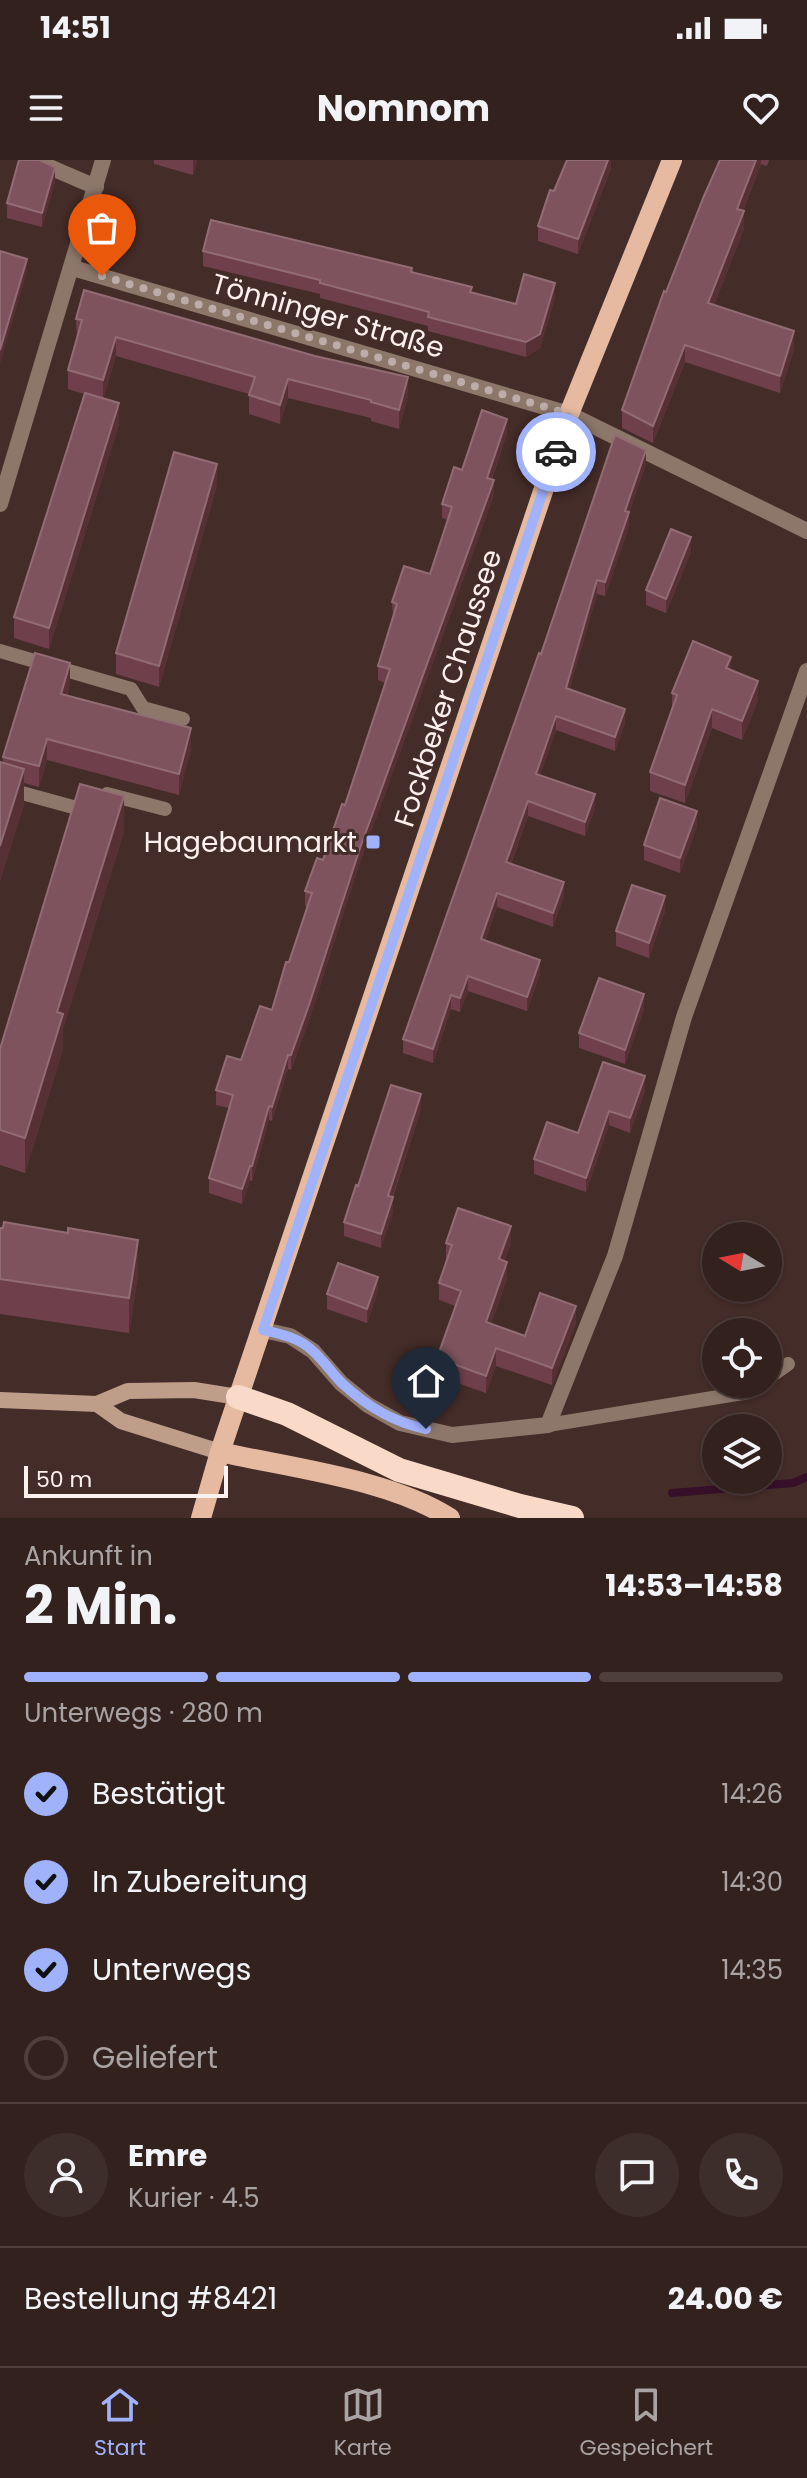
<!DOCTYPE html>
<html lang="de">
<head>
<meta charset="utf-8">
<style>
  body { margin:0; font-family:Poppins,sans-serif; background:#3e2e2b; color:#f1f3f6; height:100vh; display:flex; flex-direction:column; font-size:30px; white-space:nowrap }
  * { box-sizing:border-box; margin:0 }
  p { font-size:26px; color:#a9a3a4 }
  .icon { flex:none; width:44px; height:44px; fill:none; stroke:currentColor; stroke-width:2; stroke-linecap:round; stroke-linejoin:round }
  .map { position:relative; height:1358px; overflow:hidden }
  .side { display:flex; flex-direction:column; background:#33211e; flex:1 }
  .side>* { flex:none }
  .needle { width:52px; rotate:280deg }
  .controls { position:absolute; left:702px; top:1062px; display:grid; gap:16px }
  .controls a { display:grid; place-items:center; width:80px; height:80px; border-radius:50%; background:#33211e; box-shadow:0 2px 6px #0004,0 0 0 2px #4e3e3c; font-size:40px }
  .scale { position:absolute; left:24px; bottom:20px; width:204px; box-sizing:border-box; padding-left:8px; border:4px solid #fef1ef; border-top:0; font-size:22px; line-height:28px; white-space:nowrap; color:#fef1ef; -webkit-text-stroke:6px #442c28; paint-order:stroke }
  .pin { position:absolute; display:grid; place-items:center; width:68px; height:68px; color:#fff; margin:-82px -34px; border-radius:50% 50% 50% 0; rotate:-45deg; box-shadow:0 0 8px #0007 }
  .pin .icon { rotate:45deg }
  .courier { position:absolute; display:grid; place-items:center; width:80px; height:80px; margin:-40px; border:6px solid #a1b2fd; border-radius:50%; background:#fff; color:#222; box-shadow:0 2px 10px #0007 }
  .overview em { font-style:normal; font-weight:700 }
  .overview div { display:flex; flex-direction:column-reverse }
  .overview { display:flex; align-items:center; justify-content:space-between; height:136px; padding:0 24px }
  h1 { font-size:52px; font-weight:700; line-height:60px }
  .bar { display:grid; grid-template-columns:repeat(4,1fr); gap:12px 8px; align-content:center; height:96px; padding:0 24px }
  .bar i { height:10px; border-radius:6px; background:#4e3e3c }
  .bar .active { background:#a1b2fd }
  .bar p { grid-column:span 4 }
  .line { display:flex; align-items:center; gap:20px; padding:0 24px; border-top:2px solid #4e3e3c }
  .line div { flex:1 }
  .round { display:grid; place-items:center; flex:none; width:84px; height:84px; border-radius:42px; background:#3e2e2b }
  ol { padding:0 24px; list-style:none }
  li { display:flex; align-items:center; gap:24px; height:88px }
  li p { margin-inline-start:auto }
  li .icon { padding:8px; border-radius:50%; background:#a1b2fd; color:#111; stroke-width:4 }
  li:last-child { color:#a9a3a4 }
  li i { width:44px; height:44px; border:4px solid #4e3e3c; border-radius:50% }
  .status { display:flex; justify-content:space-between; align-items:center; height:56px; padding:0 40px; background:#33211e; direction:ltr }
  .status svg { height:22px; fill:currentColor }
  header { display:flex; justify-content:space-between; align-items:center; height:104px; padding:0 24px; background:#33211e; font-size:36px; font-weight:700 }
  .menu { display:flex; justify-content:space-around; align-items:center; height:112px; border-top:2px solid #4e3e3c; background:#33211e; font-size:22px; color:#a9a3a4 }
  .menu a { display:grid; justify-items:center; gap:4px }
  .menu .active { color:#a1b2fd }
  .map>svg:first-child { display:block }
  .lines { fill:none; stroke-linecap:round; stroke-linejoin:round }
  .stream { stroke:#360f29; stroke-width:8 }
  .lane { stroke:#8c776a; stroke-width:14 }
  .street { stroke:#8c776a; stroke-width:16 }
  .secondary { stroke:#be9d89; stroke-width:16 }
  .primary { stroke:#e5baa0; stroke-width:20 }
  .highway { stroke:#f9d9c7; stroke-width:24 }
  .wall { fill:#6f404b }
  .shaded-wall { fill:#573036 }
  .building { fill:#7e535d; stroke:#926c74; stroke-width:2 }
  .done { stroke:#bdaca9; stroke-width:8; stroke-dasharray:0 14.4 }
  .route { stroke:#a1b2fd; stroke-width:10 }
  .poi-dot { fill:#a1b2fd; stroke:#442c28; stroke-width:3 }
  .labels { text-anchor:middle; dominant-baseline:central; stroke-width:6; stroke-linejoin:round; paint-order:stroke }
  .street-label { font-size:28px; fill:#fef1ef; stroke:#442c28 }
  .poi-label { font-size:28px; fill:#fef1ef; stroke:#442c28; text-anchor:end }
</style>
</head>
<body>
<div class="status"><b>14:51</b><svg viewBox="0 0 49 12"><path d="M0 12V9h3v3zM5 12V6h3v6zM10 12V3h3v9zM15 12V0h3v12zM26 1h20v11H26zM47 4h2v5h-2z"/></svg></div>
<header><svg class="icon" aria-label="menu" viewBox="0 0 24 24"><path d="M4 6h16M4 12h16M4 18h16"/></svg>Nomnom<svg class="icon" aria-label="heart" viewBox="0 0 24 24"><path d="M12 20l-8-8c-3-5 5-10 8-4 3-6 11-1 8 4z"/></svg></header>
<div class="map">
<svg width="807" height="1358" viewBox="0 0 807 1358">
  <rect width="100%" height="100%" fill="#442c28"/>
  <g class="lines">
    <!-- stream -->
    <path class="stream" d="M672 1333 793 1323 807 1317"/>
    <!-- lane -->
    <g class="lane">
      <path d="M0 491 131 529 143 548 183 559"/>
      <path d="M0 627 84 650 87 646"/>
      <path d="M107 634 165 649"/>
      <path d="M768 1218 788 1204"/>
      <path d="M548 1265 749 1232 760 1224"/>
    </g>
    <!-- street -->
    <g class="street">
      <path d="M33 0 96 27"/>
      <path d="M73 108 569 254 807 371"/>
      <path d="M0 344 103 0"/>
      <path d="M263 1170 290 1176 313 1191 341 1223 368 1245 400 1263 452 1275 548 1265 615 1096 684 857 807 511"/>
    </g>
    <!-- secondary -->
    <g class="secondary">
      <path d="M0 1240 97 1244 128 1231 194 1230 238 1237"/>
      <path d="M97 1244 121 1261 220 1292"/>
    </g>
    <!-- primary -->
    <g class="primary">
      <path d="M220 1292C291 1308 389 1319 450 1358"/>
      <path d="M201 1358 220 1292 569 254 672 0"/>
    </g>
    <!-- highway -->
    <path class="highway" d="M238 1237 287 1254 399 1310 520 1346 572 1358"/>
  </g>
  <!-- wall -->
  <g class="wall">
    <path d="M154 0H197L193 15 154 4Z"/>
    <path d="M611 0V8L578 94 538 81V66L554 31Z"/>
    <path d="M720 0H769L767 6 761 4 743 51 744 69 714 145 794 189 780 233 685 202 653 283 622 268V250L666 132Z"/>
    <path d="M55 21 42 67 7 58V43Z"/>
    <path d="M203 91 472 132 516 144 555 137 540 188 526 197 428 171V166L320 138V134L203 106Z"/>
    <path d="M76 159 408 236 399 269 371 261V258L288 238 280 264 249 254V234L116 196 103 239 119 264 49 489 14 478V457L84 234 68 229V210L77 178Z"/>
    <path d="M507 273 492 319 494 335 360 702 309 860 291 910 288 909 272 961 269 960 252 1021 250 1020 242 1044 209 1033V1018L229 948 216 945V930L241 900 272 850 307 747 305 746V731L323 700 345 645 385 523 378 520V506L393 457 392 442 430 414 448 360 442 358V344L462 310Z"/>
    <path d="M646 304 629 353V366L605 436 597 434 569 530 625 563 615 591 556 570 540 615 595 648 585 676 528 656 511 704 564 736 553 767 497 747 485 781 540 814 527 851 468 831 460 852 451 849 433 903 403 893V879L541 494Z"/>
    <path d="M217 325 159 527 116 514V493Z"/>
    <path d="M691 392 666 453 646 445V430Z"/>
    <path d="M731 510 758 540 742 580 712 568 685 643 650 631V612L672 549V533Z"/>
    <path d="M70 524 67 536 191 589 179 635 47 600 39 627 24 623V644L0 721V602L3 603V597Z"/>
    <path d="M697 666 680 713 644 700V685Z"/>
    <path d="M124 671 63 869V889L25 1013 0 1005V889Z"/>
    <path d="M665 751 649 798 616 786V771Z"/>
    <path d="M644 849 625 904 579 888V873Z"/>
    <path d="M603 902 645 931 630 973 609 965 586 1032 534 1014V999L578 973Z"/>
    <path d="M421 949 393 1037V1052L381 1088 344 1076V1062L358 1026Z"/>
    <path d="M0 1068 138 1115 129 1173 0 1154Z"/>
    <path d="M446 1083 511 1084 504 1101 507 1119 491 1164 525 1176 576 1163 552 1225 496 1206 486 1233 437 1216V1198L455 1146 439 1140V1123L446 1100Z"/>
    <path d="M378 1131 367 1163 327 1149V1134Z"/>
  </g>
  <!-- shaded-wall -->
  <g class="shaded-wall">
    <path d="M193 0H197L193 15Z"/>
    <path d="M608 0H611V8L578 94V79Z"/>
    <path d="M756 0H761V4L737 66V49Z"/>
    <path d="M55 7V21L42 67V53Z"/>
    <path d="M744 51V69L708 160V143Z"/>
    <path d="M27 99V112L0 204V190Z"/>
    <path d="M555 123V137L540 188 526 197V182Z"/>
    <path d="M794 171V189L780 233V216Z"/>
    <path d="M116 177V196L103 239V220Z"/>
    <path d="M685 185V202L653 283V266Z"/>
    <path d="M408 217V236L399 269V250Z"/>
    <path d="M288 219V238L280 264V245Z"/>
    <path d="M119 243V264L49 489V468Z"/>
    <path d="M507 259V273L487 332V318Z"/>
    <path d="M646 290V304L629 353V366L605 436V422L625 351Z"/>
    <path d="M217 304V325L159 527V506Z"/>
    <path d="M494 320V335L360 702 309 860 291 910V895L360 688Z"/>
    <path d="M691 377V392L666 453V439Z"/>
    <path d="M597 420V434L566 542V528Z"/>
    <path d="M731 497V515L726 508Z"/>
    <path d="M70 503V524L61 555V534Z"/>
    <path d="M758 521V540L742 580V561Z"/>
    <path d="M625 549V563L615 591V577Z"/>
    <path d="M712 549V568L685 643V625Z"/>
    <path d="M556 556V570L536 628V614Z"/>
    <path d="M191 568V589L179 635V614Z"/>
    <path d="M47 579V600L39 627V606Z"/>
    <path d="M24 609V644L0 721V686Z"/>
    <path d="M595 634V648L585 676V662Z"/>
    <path d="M124 636V671L63 869V889L25 1013V978L57 852Z"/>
    <path d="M528 641V656L506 716V702Z"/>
    <path d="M697 651V666L680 713V698Z"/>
    <path d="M564 722V736L553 767V753Z"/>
    <path d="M497 733V747L481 793V779Z"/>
    <path d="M665 736V751L649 798V783Z"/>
    <path d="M540 800V814L527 851V837Z"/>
    <path d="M468 816V831L460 852V838Z"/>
    <path d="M644 834V849L625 904V890Z"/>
    <path d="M451 835V849L433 903V889Z"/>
    <path d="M288 895V909L272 961V947Z"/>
    <path d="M645 916V931L630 973V958Z"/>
    <path d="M421 934V949L388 1050V1036Z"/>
    <path d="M269 946V960L252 1021V1006Z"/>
    <path d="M609 951V965L586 1032V1018Z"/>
    <path d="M250 1006V1020L242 1044V1029Z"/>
    <path d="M393 1037V1052L381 1088V1074Z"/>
    <path d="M511 1066V1084L499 1117V1099Z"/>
    <path d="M138 1080V1115L129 1173V1138Z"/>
    <path d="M507 1102V1119L486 1180V1162Z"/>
    <path d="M378 1117V1131L367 1163V1149Z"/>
    <path d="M576 1146V1163L552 1225V1208Z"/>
    <path d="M496 1188V1206L486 1233V1216Z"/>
  </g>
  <!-- building -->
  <g class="building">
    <path d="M19 0H39L55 7 42 53 7 43Z"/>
    <path d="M567 0H608L578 79 538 66 550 30 554 31Z"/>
    <path d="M720 0H756L737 49 744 51 708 143 794 171 780 216 685 185 653 266 622 250 664 131 666 132 704 36Z"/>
    <path d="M211 60 412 108 411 112 472 127 470 132 516 144 524 114 555 123 540 174 526 182 428 157 429 152 320 123V120L203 91Z"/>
    <path d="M0 91 27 99 0 190Z"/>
    <path d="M84 130 315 196 408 217 399 250 371 242V240L288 219 280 245 249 235 255 217 116 177 103 220 68 210 82 160 76 159Z"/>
    <path d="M85 233 119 243 49 468 14 457Z"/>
    <path d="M482 250 507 259 487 318 494 320 360 688 309 845 291 895H288L272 947 269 946 252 1006H250L242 1029 209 1018 233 935 216 930 227 896 241 900 260 846 272 850 286 802H289L312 733 305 731 317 698 323 700 342 644 345 645 390 509 378 506 397 444 392 442 404 406 430 414 452 347 442 344 454 307 462 310Z"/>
    <path d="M615 275 646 290 625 351 629 352 605 422 597 420 566 528 625 549 615 577 556 556 536 614 595 634 585 662 528 641 506 702 564 722 553 753 497 733 481 779 540 800 527 837 468 816 460 838 451 835 433 889 403 879 539 493 541 494Z"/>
    <path d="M174 292 217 304 159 506 116 493Z"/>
    <path d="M671 369 691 377 666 439 646 430Z"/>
    <path d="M693 481 731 497 726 508 758 521 742 561 712 549 685 625 650 612 677 535 672 533Z"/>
    <path d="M35 493 70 503 61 534 191 568 179 614 47 579 39 606 3 597Z"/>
    <path d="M0 602 24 609 0 686Z"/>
    <path d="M80 624 124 636 57 852 63 854 25 978 0 970V889Z"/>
    <path d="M660 638 697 651 680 698 644 685Z"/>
    <path d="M632 725 665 736 649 783 616 771Z"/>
    <path d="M599 818 644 834 625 890 579 873Z"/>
    <path d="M603 902 645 916 630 958 609 951 586 1018 534 999 547 962 578 973Z"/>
    <path d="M391 925 421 934 388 1036 393 1037 381 1074 344 1062 356 1025 358 1026Z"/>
    <path d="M458 1048 511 1066 499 1099 507 1102 486 1162 525 1176 540 1133 576 1146 552 1208 496 1188 486 1216 437 1198 461 1131 439 1123 452 1085 446 1083Z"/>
    <path d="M4 1062 68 1073V1068L138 1080 129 1138 0 1119V1068H3Z"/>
    <path d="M338 1103 378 1117 367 1149 327 1134Z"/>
  </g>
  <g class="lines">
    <!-- done -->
    <path class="done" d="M102 116 569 254 556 292"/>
    <!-- route -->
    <path class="route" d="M426 1269C393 1262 368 1247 344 1225 333 1215 325 1202 314 1192 300 1178 281 1174 263 1170L556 292"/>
  </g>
  <!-- markers -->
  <rect class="poi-dot" x="365" y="674" width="16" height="16" rx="4"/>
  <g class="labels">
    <!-- street labels -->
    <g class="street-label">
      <text transform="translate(328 156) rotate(16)">Tönninger Straße</text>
      <text transform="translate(448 528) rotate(-72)">Fockbeker Chaussee</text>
    </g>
    <!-- poi labels -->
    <g class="poi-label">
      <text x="357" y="682">Hagebaumarkt</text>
    </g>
  </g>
</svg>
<div class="controls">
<a><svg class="needle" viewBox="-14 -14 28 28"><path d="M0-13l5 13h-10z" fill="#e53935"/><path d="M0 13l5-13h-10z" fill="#a9a3a4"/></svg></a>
<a><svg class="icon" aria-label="locate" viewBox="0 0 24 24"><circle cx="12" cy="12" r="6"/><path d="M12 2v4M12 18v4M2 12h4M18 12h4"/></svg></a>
<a><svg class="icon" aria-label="layers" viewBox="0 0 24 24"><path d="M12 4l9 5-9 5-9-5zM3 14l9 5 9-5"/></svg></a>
</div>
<div class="scale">50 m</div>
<div class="pin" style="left:102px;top:116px;background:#ea580c"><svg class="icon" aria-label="bag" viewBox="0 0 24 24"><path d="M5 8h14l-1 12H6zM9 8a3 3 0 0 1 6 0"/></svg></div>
<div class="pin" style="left:426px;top:1269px;background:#1f2937"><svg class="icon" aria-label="home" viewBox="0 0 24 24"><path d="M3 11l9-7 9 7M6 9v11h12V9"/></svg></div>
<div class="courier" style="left:556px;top:292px"><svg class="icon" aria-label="car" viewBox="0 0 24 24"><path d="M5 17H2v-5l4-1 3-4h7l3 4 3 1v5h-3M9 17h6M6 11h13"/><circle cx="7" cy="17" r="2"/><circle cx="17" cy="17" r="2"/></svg></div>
</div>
<section class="side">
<div class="overview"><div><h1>2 Min.</h1><p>Ankunft in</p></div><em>14:53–14:58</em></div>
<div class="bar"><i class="active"></i><i class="active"></i><i class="active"></i><i></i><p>Unterwegs · 280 m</p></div>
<ol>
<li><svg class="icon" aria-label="check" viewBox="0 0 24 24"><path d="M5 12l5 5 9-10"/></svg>Bestätigt<p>14:26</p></li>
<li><svg class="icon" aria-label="check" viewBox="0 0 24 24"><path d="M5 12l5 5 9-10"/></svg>In Zubereitung<p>14:30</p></li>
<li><svg class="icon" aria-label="check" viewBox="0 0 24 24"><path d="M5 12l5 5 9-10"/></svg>Unterwegs<p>14:35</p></li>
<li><i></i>Geliefert</li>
</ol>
<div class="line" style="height:144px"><a class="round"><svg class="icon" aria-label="person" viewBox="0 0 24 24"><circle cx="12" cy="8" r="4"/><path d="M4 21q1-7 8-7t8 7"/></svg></a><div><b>Emre</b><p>Kurier · 4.5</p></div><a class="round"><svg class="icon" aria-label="chat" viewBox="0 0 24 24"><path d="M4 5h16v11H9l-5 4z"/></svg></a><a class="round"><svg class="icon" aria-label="phone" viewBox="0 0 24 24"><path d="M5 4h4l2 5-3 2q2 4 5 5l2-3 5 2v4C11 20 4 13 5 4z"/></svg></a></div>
<div class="line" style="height:104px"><div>Bestellung #8421</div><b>24.00 €</b></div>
</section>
<nav class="menu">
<a class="active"><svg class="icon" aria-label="home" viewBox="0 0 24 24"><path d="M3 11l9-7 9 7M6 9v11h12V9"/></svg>Start</a>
<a><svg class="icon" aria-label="map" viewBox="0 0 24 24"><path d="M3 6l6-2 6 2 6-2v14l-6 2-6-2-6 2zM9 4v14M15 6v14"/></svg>Karte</a>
<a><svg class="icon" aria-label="saved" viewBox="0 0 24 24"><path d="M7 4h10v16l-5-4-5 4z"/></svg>Gespeichert</a>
</nav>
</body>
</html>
